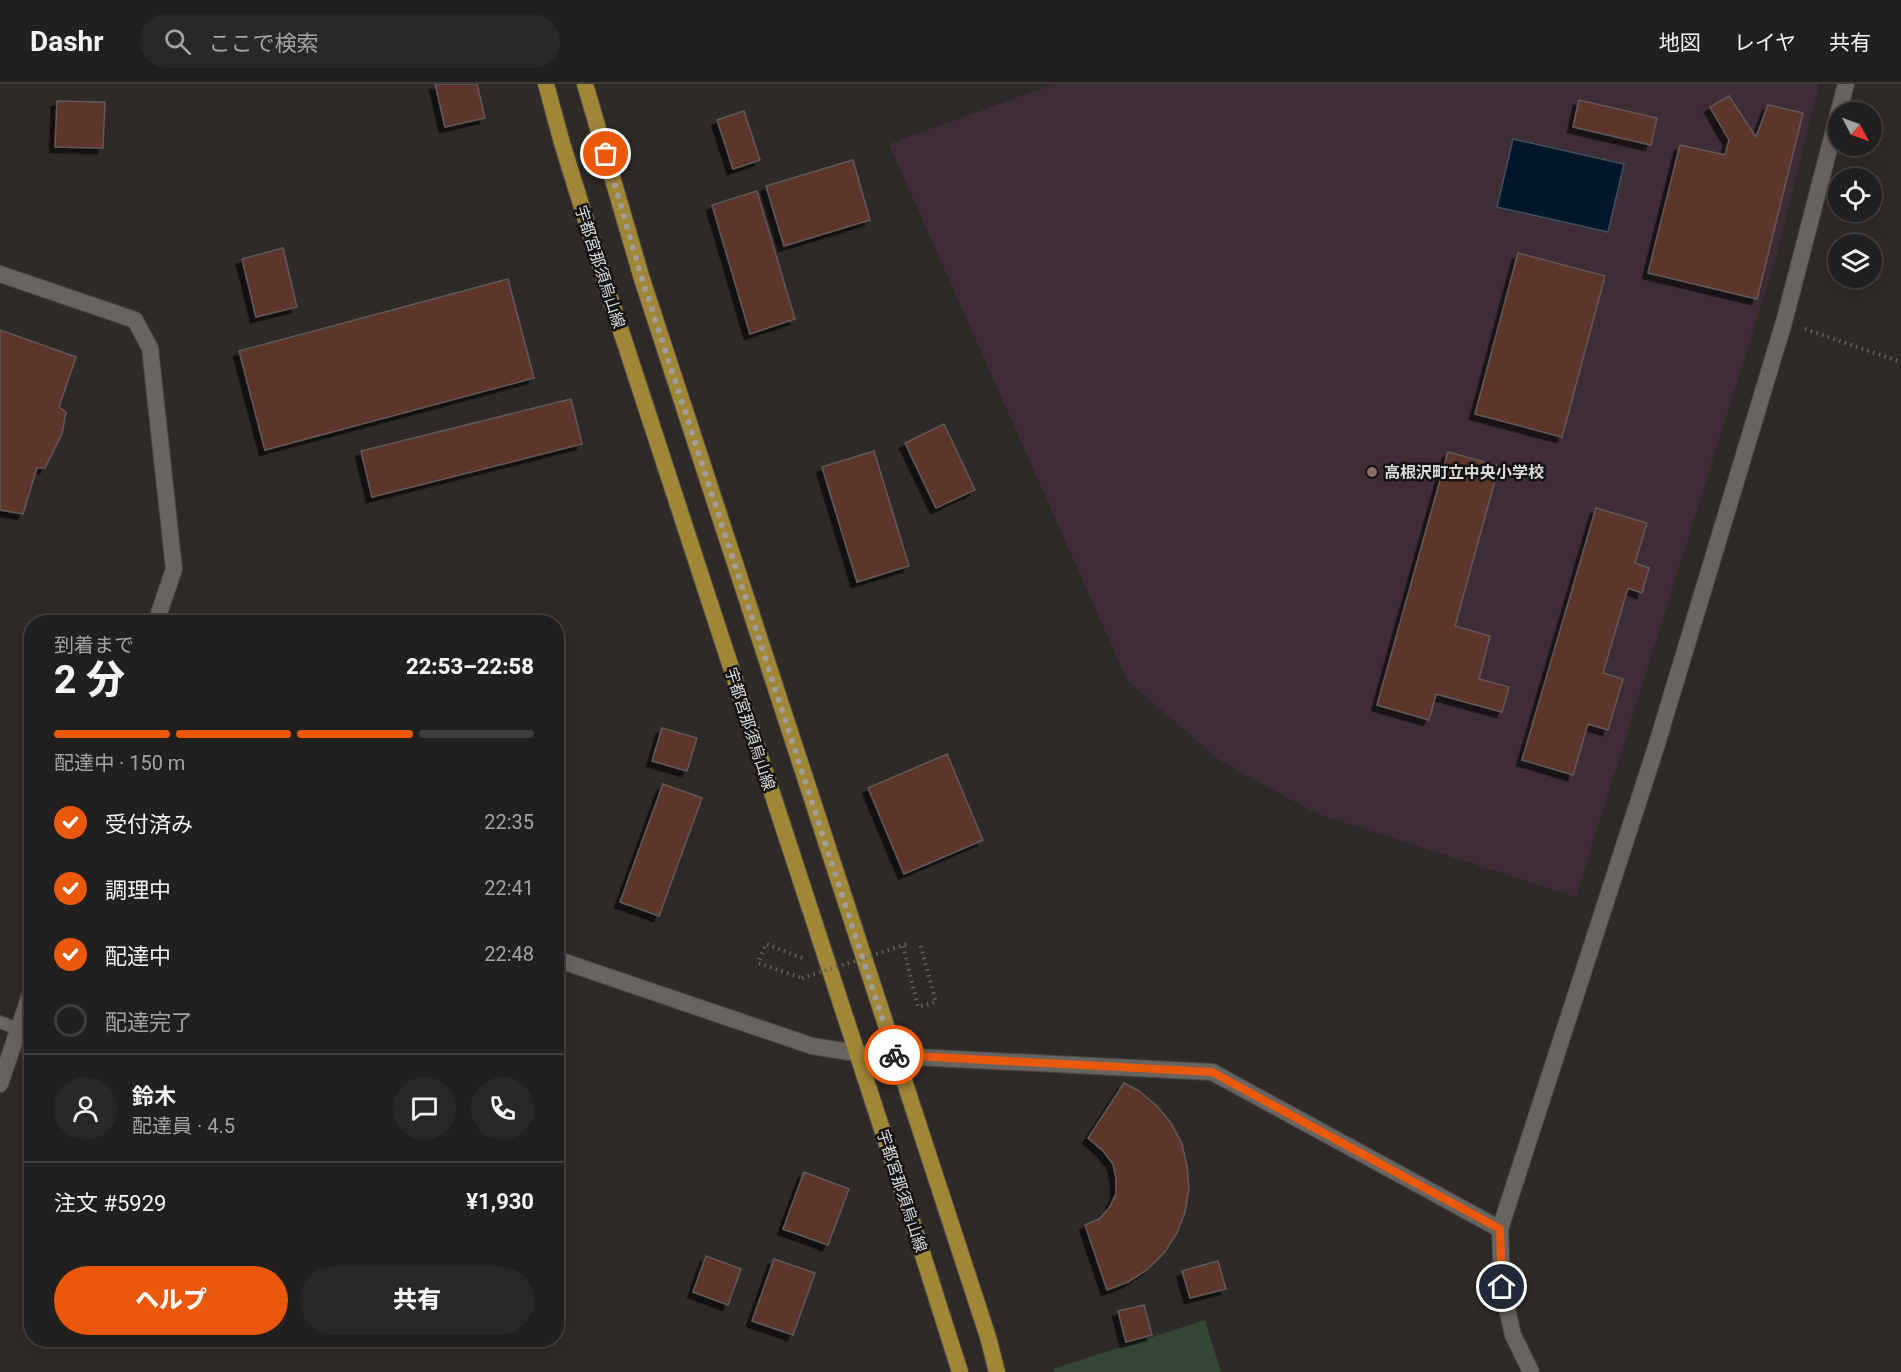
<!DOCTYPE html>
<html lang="ja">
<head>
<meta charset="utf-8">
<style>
  body { margin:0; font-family:Roboto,"Noto Sans JP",sans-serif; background:#2a2827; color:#f1f3f6; height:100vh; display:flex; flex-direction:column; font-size:22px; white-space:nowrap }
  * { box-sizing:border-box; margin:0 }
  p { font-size:20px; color:#a2a3a4 }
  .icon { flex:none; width:33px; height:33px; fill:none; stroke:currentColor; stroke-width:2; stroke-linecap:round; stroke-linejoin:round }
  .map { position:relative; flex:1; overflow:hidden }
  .panel { position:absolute; left:24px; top:531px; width:540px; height:732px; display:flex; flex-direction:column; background:#22201e; border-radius:24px; box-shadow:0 6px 24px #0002,0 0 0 2px #3f3e3c }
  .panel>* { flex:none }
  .needle { width:39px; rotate:131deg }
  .tools { position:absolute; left:1828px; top:18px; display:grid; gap:12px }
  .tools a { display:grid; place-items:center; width:54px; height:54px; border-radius:50%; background:#22201e; box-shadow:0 6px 24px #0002,0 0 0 2px #3f3e3c; font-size:30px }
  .pin { position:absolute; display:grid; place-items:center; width:51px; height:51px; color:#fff; margin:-26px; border:3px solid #fff; border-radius:50%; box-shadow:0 2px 6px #0007 }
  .courier { position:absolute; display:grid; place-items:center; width:60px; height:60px; margin:-30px; border:4px solid #ea580c; border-radius:50%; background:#fff; color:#222; box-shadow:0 2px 8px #0007 }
  .overview em { font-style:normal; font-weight:800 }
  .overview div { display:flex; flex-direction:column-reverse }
  .overview { display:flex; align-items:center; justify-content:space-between; height:102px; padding:0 30px }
  h1 { font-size:39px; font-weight:800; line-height:45px }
  .bar { display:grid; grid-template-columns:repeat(4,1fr); gap:9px 6px; align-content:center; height:72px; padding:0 30px }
  .bar i { height:8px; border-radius:4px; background:#3f3e3c }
  .bar .on { background:#ea580c }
  .bar p { grid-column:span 4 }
  .line { display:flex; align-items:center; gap:15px; padding:0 30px; border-top:2px solid #3f3e3c }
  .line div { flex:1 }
  .round { display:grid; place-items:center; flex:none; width:63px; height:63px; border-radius:32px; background:#2a2827 }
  ol { padding:0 30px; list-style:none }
  li { display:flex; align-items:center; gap:18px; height:66px }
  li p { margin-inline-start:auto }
  li .icon { padding:6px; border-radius:50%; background:#ea580c; color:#fff; stroke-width:4 }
  li:last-child { color:#a2a3a4 }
  li i { width:33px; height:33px; border:3px solid #3f3e3c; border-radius:50% }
  .button { display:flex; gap:12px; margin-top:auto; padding:12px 30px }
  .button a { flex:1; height:69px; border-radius:36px; background:#ea580c; color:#fff; font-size:24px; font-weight:800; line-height:69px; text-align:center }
  .button a+a { background:#2a2827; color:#f1f3f6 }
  header { display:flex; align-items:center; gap:36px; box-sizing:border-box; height:84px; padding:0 30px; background:#22201e; border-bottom:2px solid #3f3e3c }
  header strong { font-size:28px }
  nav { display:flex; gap:33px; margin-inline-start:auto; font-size:21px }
  .search { width:420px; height:54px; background:#2a2827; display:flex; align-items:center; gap:15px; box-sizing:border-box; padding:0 21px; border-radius:33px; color:#a2a3a4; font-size:22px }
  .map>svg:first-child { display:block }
  .education { fill:#3e2d36 }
  .green { fill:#334734 }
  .water { fill:#001629; stroke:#42515e; stroke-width:1.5 }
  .building { fill:#5d3529; stroke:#5f5a58; stroke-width:1.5; filter:url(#shadow) }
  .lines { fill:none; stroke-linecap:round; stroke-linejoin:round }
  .service-casing { stroke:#4a4744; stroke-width:14 }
  .minor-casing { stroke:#4a4744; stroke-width:18 }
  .primary-casing { stroke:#4a4744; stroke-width:18 }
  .path { stroke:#64615f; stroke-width:4; stroke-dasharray:1.5 4.5; stroke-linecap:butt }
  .service { stroke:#686461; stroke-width:12 }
  .minor { stroke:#686461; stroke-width:16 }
  .primary { stroke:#a08637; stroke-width:16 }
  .path-bridge { stroke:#64615f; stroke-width:4; stroke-dasharray:1.5 4.5; stroke-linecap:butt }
  .done { stroke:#a09d9b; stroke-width:6; stroke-dasharray:0 10.8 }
  .route { stroke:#ea580c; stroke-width:8 }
  .education-dot { fill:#8d6e63; stroke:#151312; stroke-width:2 }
  .labels { text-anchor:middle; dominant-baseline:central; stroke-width:5; stroke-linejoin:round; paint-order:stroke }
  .street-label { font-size:16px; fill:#dddbd9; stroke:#151312 }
  .poi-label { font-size:16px; font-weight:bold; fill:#dddbd9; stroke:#151312; text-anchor:start }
</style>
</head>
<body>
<header>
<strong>Dashr</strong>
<div class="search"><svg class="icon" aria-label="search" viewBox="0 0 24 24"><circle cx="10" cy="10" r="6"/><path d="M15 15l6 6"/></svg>ここで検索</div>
<nav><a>地図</a><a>レイヤ</a><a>共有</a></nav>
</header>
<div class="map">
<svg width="1901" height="1288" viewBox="0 0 1901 1288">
  <defs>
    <filter id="shadow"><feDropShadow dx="-5.5" dy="5.5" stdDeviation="0" flood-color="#0009"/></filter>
  </defs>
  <rect width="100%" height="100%" fill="#2e2a28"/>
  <!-- education -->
  <path class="education" d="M1054 0H1819L1774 180 1576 813 1315 729 1219 676 1127 596 889 60Z"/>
  <!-- green -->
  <path class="green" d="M1205 1236 1221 1288H1054L1053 1285Z"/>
  <!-- water -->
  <path class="water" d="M1513 55 1624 80 1608 148 1497 123Z"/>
  <!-- building -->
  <g class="building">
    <path d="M435 0H477L485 34 445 43Z"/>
    <path d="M1729 12 1756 53 1768 21 1803 29 1757 215 1648 189 1680 61 1725 71 1729 56 1710 23Z"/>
    <path d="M1579 16 1657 34 1651 61 1573 43Z"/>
    <path d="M57 17 105 18 103 64 55 63Z"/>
    <path d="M744 27 760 76 733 85 717 36Z"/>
    <path d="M853 76 870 136 784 162 766 102Z"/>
    <path d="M757 107 795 235 750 250 712 121Z"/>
    <path d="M283 164 297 223 256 233 242 175Z"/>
    <path d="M1518 169 1605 192 1562 353 1475 330Z"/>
    <path d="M508 195 534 294 265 366 239 267Z"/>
    <path d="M0 246 76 273 59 323 66 328 62 350 45 384H37L23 430 0 426Z"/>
    <path d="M571 315 582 360 372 413 361 367Z"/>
    <path d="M944 340 975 406 936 424 905 359Z"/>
    <path d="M874 367 909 482 857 498 822 383Z"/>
    <path d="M1448 368 1499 382 1455 542 1490 552 1479 595 1509 603 1502 628 1436 610 1429 636 1377 621Z"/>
    <path d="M1596 424 1647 439 1635 479 1649 484 1642 509 1628 504 1603 589 1623 595 1608 646 1588 640 1573 691 1522 676Z"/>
    <path d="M662 644 697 654 687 687 652 677Z"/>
    <path d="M947 670 983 756 904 790 868 704Z"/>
    <path d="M663 700 702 714 659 832 620 818Z"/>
    <path d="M1124 999 1139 1007 1157 1022 1171 1039 1182 1060 1187 1082 1189 1105 1185 1128 1177 1149 1164 1169 1148 1185 1128 1198 1107 1206 1085 1141 1099 1135 1109 1124 1116 1110V1094L1113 1080 1103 1067 1088 1054Z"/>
    <path d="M804 1088 849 1105 828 1161 783 1145Z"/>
    <path d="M706 1172 741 1185 728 1221 693 1208Z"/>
    <path d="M774 1175 815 1189 793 1251 752 1237Z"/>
    <path d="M1218 1177 1226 1205 1190 1214 1182 1187Z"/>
    <path d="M1144 1221 1152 1251 1126 1258 1118 1227Z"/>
  </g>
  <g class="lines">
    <!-- service casing -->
    <g class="service-casing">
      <path id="service" d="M0 938 18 945"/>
    </g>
    <!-- minor casing -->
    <g class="minor-casing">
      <g id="minor">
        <path d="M0 190 135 236 150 264 174 485 156 538"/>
        <path d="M556 875 812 962 856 969 895 972 1212 988 1500 1145"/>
        <path d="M0 1000 32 905"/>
        <path d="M1531 1288 1513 1251 1502 1203 1500 1145 1656 663 1784 238 1846 0"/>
      </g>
    </g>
    <!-- primary casing -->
    <g class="primary-casing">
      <g id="primary">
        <path d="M546 0 562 59 606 201 913 1140 960 1288"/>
        <path d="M585 0 642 195 988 1253 997 1288"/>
      </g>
    </g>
    <!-- path -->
    <g class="path">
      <path d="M1805 245 1901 278"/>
      <path d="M903 862 918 923 936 918 920 860"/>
      <path d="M802 874 766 860 758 879 802 894"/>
    </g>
    <!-- service -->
    <use href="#service" class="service"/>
    <!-- minor -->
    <use href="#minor" class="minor"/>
    <!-- primary -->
    <use href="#primary" class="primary"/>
    <!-- path-bridge -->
    <path class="path-bridge" d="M802 894 907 860"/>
  </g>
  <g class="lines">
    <!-- done -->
    <path class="done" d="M606 70 642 195 894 971"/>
    <!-- route -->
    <path class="route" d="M894 971 1212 988 1500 1145 1502 1203"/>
  </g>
  <!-- markers -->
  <circle class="education-dot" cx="1372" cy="388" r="6"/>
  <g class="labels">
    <!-- street labels -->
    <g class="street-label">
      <text transform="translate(600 183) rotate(72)">宇都宮那須烏山線</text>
      <text transform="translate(750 645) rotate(72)">宇都宮那須烏山線</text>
      <text transform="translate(902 1107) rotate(72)">宇都宮那須烏山線</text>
    </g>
    <!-- poi labels -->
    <g class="poi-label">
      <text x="1384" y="388">高根沢町立中央小学校</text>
    </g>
  </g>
</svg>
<div class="tools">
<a><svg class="needle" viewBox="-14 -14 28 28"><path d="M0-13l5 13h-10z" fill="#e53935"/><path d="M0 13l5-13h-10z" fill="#a2a3a4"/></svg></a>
<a><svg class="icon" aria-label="locate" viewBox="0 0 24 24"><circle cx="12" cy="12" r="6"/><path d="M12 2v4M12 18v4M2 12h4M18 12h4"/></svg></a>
<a><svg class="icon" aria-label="layers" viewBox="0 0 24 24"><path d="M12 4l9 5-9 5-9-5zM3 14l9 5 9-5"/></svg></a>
</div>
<div class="pin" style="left:606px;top:70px;background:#ea580c"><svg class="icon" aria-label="bag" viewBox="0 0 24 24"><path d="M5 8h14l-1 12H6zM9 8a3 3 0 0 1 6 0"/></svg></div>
<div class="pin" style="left:1502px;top:1203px;background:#1f2937"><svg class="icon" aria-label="home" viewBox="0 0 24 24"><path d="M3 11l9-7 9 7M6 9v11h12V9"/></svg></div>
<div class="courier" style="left:894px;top:971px"><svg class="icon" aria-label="bike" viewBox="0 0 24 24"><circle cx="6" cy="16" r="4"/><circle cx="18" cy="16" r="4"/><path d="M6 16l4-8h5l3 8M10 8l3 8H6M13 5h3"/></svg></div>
<section class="panel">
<div class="overview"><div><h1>2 分</h1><p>到着まで</p></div><em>22:53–22:58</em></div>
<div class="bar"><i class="on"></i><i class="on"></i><i class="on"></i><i></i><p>配達中 · 150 m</p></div>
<ol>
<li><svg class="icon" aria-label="check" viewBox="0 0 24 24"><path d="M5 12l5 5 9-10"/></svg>受付済み<p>22:35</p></li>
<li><svg class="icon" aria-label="check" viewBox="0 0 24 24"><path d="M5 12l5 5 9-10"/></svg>調理中<p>22:41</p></li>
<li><svg class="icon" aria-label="check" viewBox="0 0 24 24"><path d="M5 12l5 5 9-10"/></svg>配達中<p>22:48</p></li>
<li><i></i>配達完了</li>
</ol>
<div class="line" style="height:108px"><a class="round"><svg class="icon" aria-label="person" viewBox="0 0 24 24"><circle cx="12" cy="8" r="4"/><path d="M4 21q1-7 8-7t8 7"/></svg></a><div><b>鈴木</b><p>配達員 · 4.5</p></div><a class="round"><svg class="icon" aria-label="chat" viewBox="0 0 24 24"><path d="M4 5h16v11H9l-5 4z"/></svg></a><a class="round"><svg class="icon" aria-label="phone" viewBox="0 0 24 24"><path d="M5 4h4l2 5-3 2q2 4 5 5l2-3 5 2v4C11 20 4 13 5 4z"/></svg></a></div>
<div class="line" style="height:78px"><div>注文 #5929</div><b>¥1,930</b></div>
<div class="button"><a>ヘルプ</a><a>共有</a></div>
</section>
</div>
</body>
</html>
